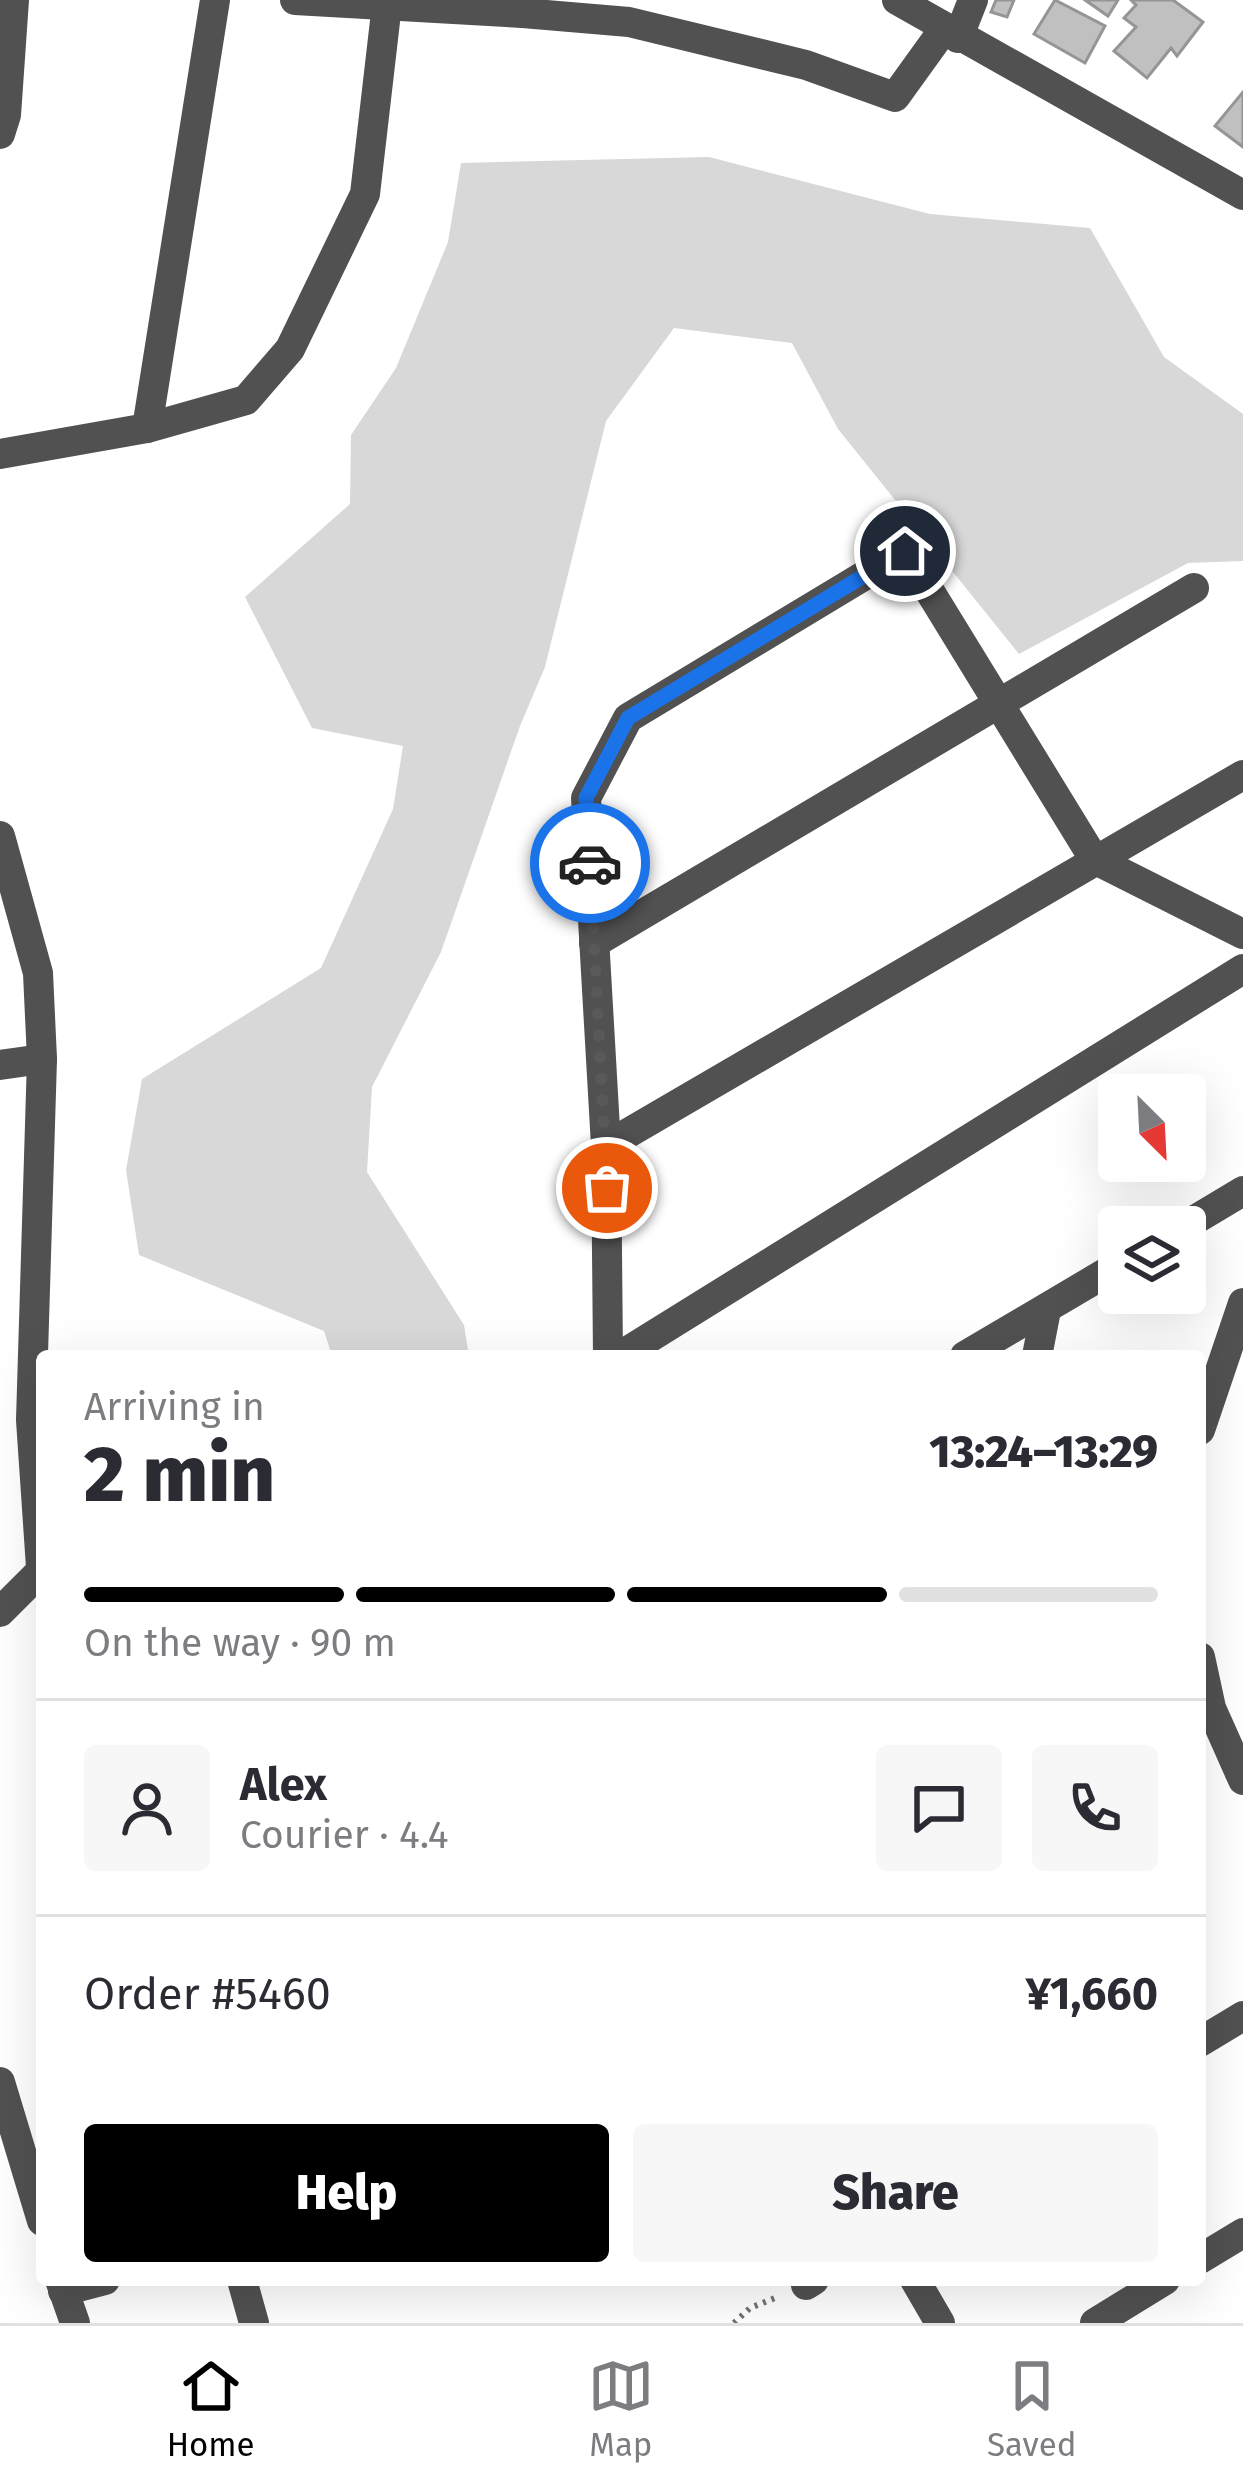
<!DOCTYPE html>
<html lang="en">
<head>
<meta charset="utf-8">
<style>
  body { margin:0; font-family:"Fira Sans",sans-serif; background:#f7f7f7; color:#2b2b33; height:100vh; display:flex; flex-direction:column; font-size:45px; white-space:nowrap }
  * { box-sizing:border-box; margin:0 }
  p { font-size:39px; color:#7c7c81 }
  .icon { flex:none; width:66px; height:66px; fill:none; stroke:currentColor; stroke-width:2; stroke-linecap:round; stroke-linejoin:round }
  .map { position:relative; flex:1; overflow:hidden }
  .details { position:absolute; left:36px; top:1350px; width:1170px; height:936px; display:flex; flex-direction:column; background:#fff; border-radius:12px; box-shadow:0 12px 48px #0002 }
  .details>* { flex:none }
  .needle { width:78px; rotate:156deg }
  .fabs { position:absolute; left:1098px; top:1074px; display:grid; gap:24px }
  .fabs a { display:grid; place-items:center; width:108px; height:108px; border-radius:12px; background:#fff; box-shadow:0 12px 48px #0002; font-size:60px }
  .pin { position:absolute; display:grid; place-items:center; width:102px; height:102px; color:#fff; margin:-51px; border:6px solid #fff; border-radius:50%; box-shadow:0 3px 12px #0007 }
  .courier { position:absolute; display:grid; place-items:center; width:120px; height:120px; margin:-60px; border:9px solid #1a73e8; border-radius:50%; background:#fff; color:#222; box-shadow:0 3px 15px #0007 }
  .head em { font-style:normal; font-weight:800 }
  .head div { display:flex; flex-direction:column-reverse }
  .head { display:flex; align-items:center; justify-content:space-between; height:204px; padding:0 48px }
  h1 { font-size:78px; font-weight:800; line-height:90px }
  .bar { display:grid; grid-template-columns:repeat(4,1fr); gap:18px 12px; align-content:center; height:144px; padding:0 48px }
  .bar i { height:15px; border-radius:9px; background:#e1e1e2 }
  .bar .active { background:#000 }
  .bar p { grid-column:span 4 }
  .line { display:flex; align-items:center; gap:30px; padding:0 48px; border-top:3px solid #e1e1e2 }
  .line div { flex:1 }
  .round { display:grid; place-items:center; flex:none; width:126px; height:126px; border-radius:12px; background:#f7f7f7 }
  .primary-button { display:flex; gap:24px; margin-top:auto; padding:24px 48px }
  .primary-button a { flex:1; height:138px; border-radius:12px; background:#000; color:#fff; font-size:48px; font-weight:800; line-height:138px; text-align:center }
  .primary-button a+a { background:#f7f7f7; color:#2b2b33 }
  .menu { display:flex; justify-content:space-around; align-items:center; height:168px; border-top:3px solid #e1e1e2; background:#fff; font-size:33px; color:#7c7c81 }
  .menu a { display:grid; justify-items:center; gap:6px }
  .menu .active { color:#000 }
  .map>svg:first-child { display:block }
  .green { fill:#d8d8d8 }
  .building { fill:#c0c0c0; stroke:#959595; stroke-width:3 }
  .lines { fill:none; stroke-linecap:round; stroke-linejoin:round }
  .path { stroke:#737373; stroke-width:6; stroke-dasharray:3 6; stroke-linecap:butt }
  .minor { stroke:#515151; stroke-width:30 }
  .done { stroke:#595959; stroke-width:12; stroke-dasharray:0 21.6 }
  .route { stroke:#1a73e8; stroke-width:15 }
</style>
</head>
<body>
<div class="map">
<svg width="1243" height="2323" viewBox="0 0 1243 2323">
  <rect width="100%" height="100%" fill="#fff"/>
  <!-- green -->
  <path class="green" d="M709 157 930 214 1090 228 1164 357 1243 414V561L1188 563 1019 654 838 429 792 343 674 328 606 421 545 667 520 726 441 952 372 1087 367 1172 464 1325 469 1356H332L324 1331 139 1255 126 1170 142 1079 321 968 393 809 403 746 312 728 245 597 350 504 351 435 396 368 448 242 461 163Z"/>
  <!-- building -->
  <g class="building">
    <path d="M996 0H1014L1007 17 991 12Z"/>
    <path d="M1055 0 1105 26 1085 63 1034 34Z"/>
    <path d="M1085 0H1118L1108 16Z"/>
    <path d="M1131 0H1173L1203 22 1177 56 1171 48 1147 78 1114 51 1136 27 1124 18 1136 5Z"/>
    <path d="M1243 92V147L1215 126Z"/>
  </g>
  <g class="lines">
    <!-- path -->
    <path class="path" d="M734 2323 750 2308 775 2298"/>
    <!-- minor -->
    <g class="minor">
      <path d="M295 0 523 13 528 0"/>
      <path d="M897 0 1243 195"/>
      <path d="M523 13 629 22 806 65 895 97 944 29"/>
      <path d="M958 38 973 0"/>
      <path d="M0 134 6 115 14 0"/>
      <path d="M147 428 215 0"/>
      <path d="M0 454 147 428 246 400 290 349 365 194 387 4"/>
      <path d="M0 836 38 973 42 1059 31 1420 42 1582"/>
      <path d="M594 943 1194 588"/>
      <path d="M0 1065 42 1059"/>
      <path d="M606 1146 1243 775"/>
      <path d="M1183 1227 1243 1191"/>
      <path d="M608 1356 606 1146 586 798 628 718 905 551 1094 859 1243 934"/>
      <path d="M620 1356 1243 969"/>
      <path d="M965 1356 1119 1265"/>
      <path d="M1037 1356 1046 1310"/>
      <path d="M1200 1430 1243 1303"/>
      <path d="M0 1612 39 1573"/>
      <path d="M1200 1657 1211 1708 1243 1780"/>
      <path d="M1200 2042 1243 2016"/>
      <path d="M0 2082 42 2221"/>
      <path d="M1200 2259 1243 2233"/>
      <path d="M60 2280 75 2323"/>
      <path d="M242 2280 254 2323"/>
      <path d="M915 2280 940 2323"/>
      <path d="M806 2285 814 2280"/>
      <path d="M63 2291 105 2280"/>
      <path d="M1095 2323 1165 2280"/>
    </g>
  </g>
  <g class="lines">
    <!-- done -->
    <path class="done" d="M590 863 607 1188"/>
    <!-- route -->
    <path class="route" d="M590 863 586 798 628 718 905 551"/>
  </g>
</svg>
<div class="fabs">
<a><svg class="needle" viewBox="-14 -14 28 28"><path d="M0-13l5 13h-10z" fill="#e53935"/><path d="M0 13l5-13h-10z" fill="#7c7c81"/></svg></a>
<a><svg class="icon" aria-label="layers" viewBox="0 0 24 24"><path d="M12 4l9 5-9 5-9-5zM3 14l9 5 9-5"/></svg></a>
</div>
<div class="pin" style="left:607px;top:1188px;background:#ea580c"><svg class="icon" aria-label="bag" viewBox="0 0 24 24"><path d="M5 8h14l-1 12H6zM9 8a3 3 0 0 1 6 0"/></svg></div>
<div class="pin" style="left:905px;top:551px;background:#1f2937"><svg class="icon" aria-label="home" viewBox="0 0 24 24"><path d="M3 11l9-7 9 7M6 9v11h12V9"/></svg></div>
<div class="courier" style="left:590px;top:863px"><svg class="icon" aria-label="car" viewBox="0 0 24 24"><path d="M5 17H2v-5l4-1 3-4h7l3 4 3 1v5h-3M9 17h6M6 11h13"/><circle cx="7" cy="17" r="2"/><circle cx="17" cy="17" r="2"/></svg></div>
<section class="details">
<div class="head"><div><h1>2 min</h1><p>Arriving in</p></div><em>13:24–13:29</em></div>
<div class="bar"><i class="active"></i><i class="active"></i><i class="active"></i><i></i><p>On the way · 90 m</p></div>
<div class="line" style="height:216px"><a class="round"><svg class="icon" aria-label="person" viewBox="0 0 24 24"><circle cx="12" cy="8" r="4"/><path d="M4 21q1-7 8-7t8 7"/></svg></a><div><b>Alex</b><p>Courier · 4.4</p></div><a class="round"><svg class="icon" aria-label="chat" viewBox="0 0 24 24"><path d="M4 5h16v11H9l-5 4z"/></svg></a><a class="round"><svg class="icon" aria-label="phone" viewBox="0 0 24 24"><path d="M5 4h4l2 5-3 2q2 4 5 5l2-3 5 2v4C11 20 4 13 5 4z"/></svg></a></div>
<div class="line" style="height:156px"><div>Order #5460</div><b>¥1,660</b></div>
<div class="primary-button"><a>Help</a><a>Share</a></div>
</section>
</div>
<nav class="menu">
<a class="active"><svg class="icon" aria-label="home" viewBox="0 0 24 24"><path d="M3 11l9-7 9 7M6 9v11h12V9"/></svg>Home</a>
<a><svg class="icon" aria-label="map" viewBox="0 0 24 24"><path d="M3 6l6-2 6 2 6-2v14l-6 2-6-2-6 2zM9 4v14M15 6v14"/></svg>Map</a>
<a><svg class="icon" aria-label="saved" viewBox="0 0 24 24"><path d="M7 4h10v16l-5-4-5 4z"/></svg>Saved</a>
</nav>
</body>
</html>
